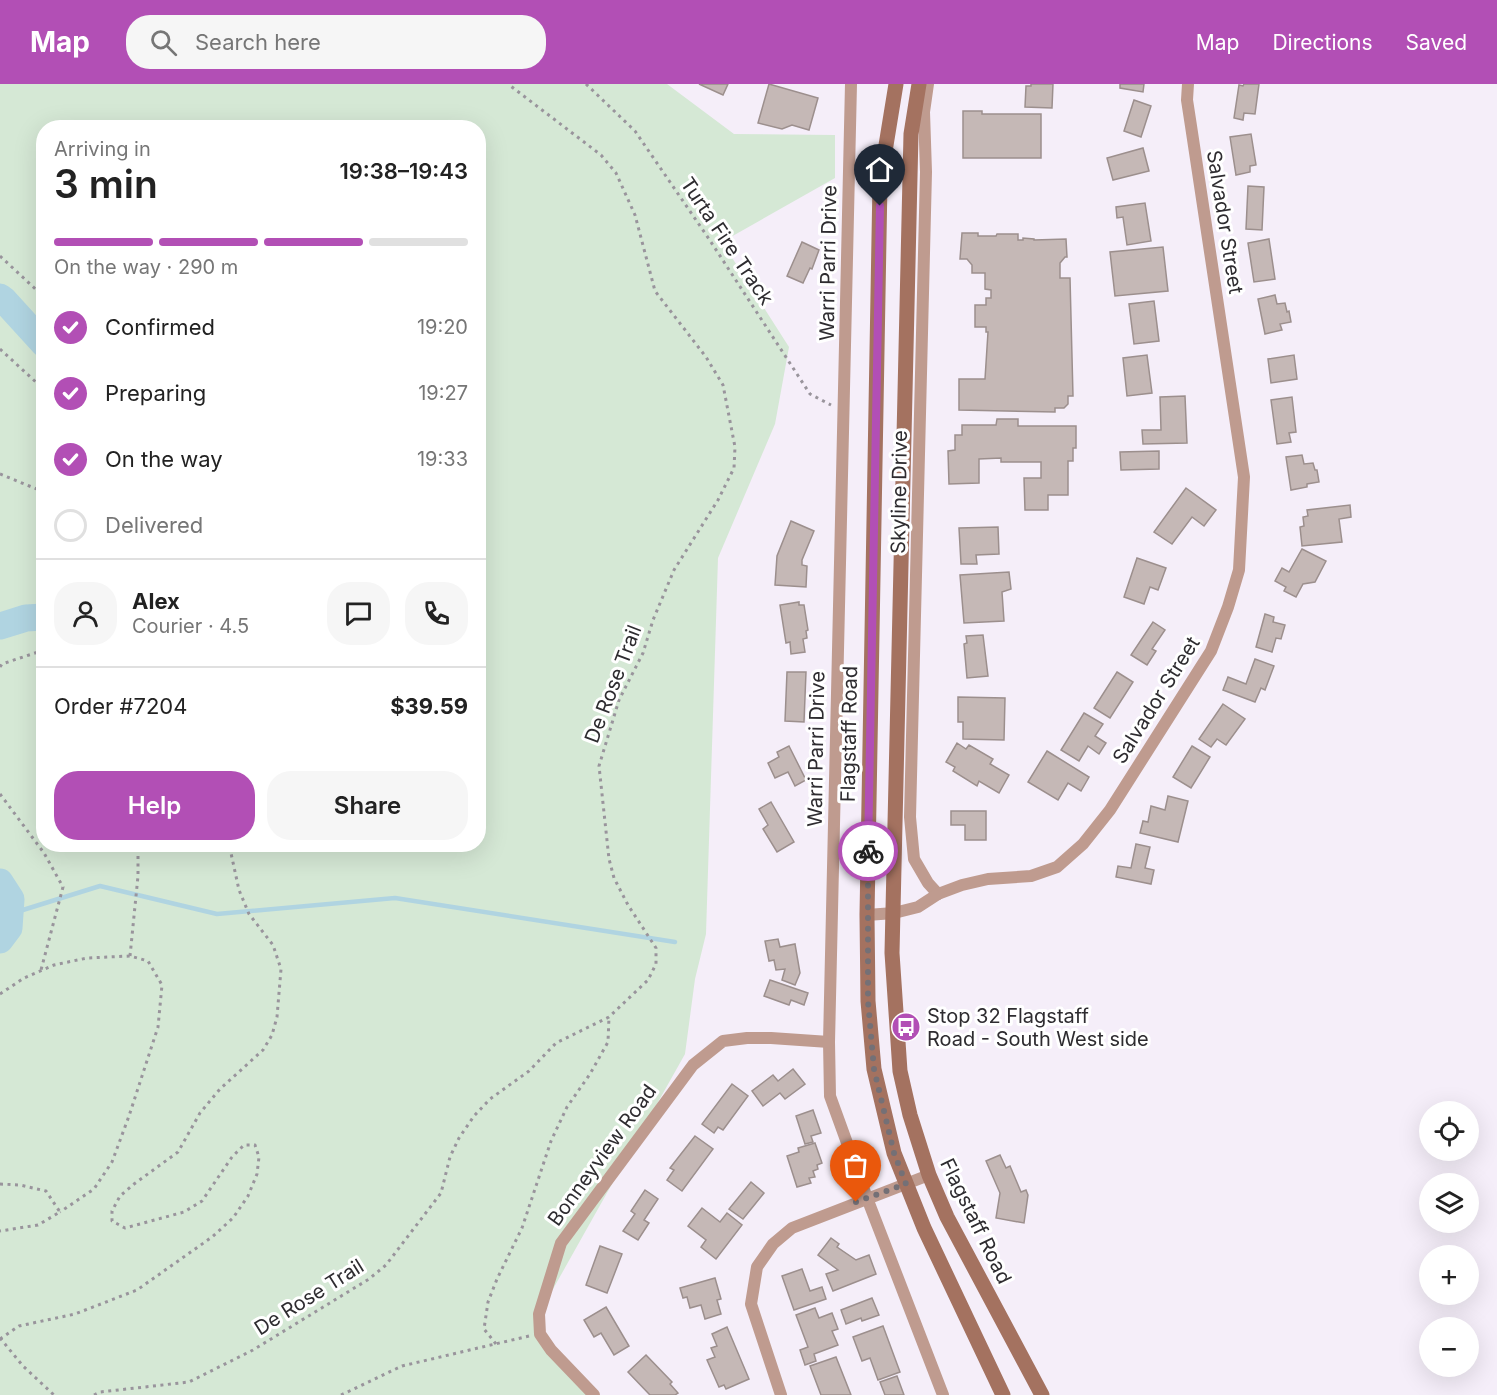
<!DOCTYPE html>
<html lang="en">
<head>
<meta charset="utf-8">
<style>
  body { margin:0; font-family:Inter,sans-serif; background:#f6f6f6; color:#222; height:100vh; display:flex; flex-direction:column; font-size:22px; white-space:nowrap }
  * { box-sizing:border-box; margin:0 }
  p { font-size:20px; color:#767676 }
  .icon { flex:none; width:33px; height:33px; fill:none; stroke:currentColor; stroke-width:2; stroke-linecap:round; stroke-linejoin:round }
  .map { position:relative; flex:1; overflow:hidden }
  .details { position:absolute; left:36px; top:36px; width:450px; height:732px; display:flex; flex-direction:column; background:#fff; border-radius:24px; box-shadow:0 6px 24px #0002 }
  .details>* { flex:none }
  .tools { position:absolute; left:1419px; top:1017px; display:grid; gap:12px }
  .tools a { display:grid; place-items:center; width:60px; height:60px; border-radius:50%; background:#fff; box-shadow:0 6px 24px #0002; font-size:30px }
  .pin { position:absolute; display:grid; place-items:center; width:51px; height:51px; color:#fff; margin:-62px -26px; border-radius:50% 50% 50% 0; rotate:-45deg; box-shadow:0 0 6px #0007 }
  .pin .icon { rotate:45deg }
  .courier { position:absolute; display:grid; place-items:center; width:60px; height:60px; margin:-30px; border:4px solid #b24fb5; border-radius:50%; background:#fff; color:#222; box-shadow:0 2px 8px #0007 }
  .headline em { font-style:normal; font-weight:600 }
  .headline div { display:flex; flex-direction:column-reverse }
  .headline { display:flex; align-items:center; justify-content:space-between; height:102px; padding:0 18px }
  h1 { font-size:39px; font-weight:600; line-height:45px }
  .bar { display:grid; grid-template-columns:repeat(4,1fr); gap:9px 6px; align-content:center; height:72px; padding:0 18px }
  .bar i { height:8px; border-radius:4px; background:#e0e0e0 }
  .bar .on { background:#b24fb5 }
  .bar p { grid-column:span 4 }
  .line { display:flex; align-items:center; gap:15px; padding:0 18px; border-top:2px solid #e0e0e0 }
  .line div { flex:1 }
  .round { display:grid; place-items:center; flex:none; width:63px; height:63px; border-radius:24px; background:#f6f6f6 }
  ol { padding:0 18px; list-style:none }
  li { display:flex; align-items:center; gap:18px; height:66px }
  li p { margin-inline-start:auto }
  li .icon { padding:6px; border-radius:50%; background:#b24fb5; color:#fff; stroke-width:4 }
  li:last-child { color:#767676 }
  li i { width:33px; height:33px; border:3px solid #e0e0e0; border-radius:50% }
  .primary-button { display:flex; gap:12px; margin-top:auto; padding:12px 18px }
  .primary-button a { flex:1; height:69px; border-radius:24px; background:#b24fb5; color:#fff; font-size:24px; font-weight:600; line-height:69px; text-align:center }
  .primary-button a+a { background:#f6f6f6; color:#222 }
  header { display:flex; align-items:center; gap:36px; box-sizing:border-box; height:84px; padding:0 30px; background:#b24fb5; color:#fff }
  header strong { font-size:28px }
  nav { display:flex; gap:33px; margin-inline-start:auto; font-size:21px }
  .search { width:420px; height:54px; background:#f6f6f6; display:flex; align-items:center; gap:15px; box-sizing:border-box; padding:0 21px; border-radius:24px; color:#767676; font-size:22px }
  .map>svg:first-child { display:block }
  .green { fill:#d5e8d5; fill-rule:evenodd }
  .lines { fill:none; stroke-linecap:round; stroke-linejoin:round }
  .stream { stroke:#b0d4e1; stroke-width:4.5 }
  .river { stroke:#b0d4e1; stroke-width:27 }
  .building { fill:#c5b8b6; stroke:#9c8f8d; stroke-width:1.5 }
  .path { stroke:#99949c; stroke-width:3; stroke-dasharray:3 4.5; stroke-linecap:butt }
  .minor { stroke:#bf9b8f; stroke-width:12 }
  .secondary { stroke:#a47260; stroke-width:15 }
  .done { stroke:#747076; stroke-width:6; stroke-dasharray:0 10.8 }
  .route { stroke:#b24fb5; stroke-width:8 }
  .labels { text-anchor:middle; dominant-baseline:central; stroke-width:6; stroke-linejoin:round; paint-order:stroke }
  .street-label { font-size:20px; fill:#2e2c30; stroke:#fff }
  .poi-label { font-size:20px; fill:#2e2c30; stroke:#fff; text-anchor:start }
</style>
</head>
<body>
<header>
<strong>Map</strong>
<div class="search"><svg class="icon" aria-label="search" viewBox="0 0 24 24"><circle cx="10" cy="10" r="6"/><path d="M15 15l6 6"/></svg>Search here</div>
<nav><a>Map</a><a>Directions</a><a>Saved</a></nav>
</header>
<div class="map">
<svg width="1497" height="1311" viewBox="0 0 1497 1311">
  <rect width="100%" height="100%" fill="#f5eef9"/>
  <!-- green -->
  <path class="green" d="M0 0H667L734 50 835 51V94L722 158 789 263 775 340 718 474 706 850 695 895 685 970 539 1230 540 1250 592 1311H0V836L18 848 0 835ZM44 44H478V760H44Z"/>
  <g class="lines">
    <!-- stream -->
    <path class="stream" d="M10 830 100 802 217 830 395 814 675 858"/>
    <!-- river -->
    <g class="river">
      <path d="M0 213 4 216 44 260"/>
      <path d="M0 542 26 534 44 533"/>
      <path d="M0 798 11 815 9 844 0 856"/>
    </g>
  </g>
  <!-- building -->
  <g class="building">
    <path d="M699 0H728L723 11Z"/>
    <path d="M769 0 818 14 809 46 792 41 782 45 758 39Z"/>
    <path d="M1031 0H1053L1052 24 1025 23 1026 2H1031Z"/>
    <path d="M1120 0H1144L1143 8 1120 4Z"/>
    <path d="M1244 0H1259L1255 30 1244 29 1243 36 1234 34 1239 1 1243 2Z"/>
    <path d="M1134 16 1151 22 1141 53 1124 47Z"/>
    <path d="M963 27H982V30H1041V74H963Z"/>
    <path d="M1251 50 1256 81 1250 82V88L1236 91 1230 53Z"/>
    <path d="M1143 64 1149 87 1113 96 1107 74Z"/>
    <path d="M1248 102 1264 103 1262 146 1246 145Z"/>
    <path d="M1145 119 1151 157 1127 161 1123 133 1117 134 1116 123Z"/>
    <path d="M962 149H978V152H996L997 150H1018V156H1023V154L1034 155V156L1066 155 1067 173H1065L1060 179V194H1070L1073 312H1068V320L1064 324H1055V328L959 326V295H985L988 248H986V243H975V221H986V214H991V206L985 205V189H972V181L967 175H960Z"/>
    <path d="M1269 155 1275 195 1254 198 1248 159Z"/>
    <path d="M802 158 819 166 812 185 810 184 803 199 787 192Z"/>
    <path d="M1163 163 1168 207 1115 212 1110 168Z"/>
    <path d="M1275 211 1277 220 1285 219 1287 228 1289 227 1291 238 1280 240 1282 246 1265 250 1258 215Z"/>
    <path d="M1154 217 1159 257 1134 260 1129 220Z"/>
    <path d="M1147 271 1152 309 1127 312 1123 274Z"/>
    <path d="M1294 271 1297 295 1271 299 1268 275Z"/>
    <path d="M1185 312 1187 359 1143 360 1142 346H1161L1160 313Z"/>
    <path d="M1292 313 1296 348 1289 349 1291 358 1277 360 1271 316Z"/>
    <path d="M997 335H1018V342H1076V364H1073V377H1068V411H1048V426H1025L1024 394H1041V378H1001V374L979 375V399L949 400 948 367 955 366V351H962V341H996Z"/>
    <path d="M1159 367V385L1121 386 1120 368Z"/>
    <path d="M1302 371 1304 380 1313 379 1315 386H1317L1319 398 1307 400V403L1291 406 1286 373Z"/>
    <path d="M1186 404 1216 426 1204 442 1192 433 1172 460 1154 448Z"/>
    <path d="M1350 421 1351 433 1339 435 1342 458 1302 462 1300 443 1304 442 1303 433 1308 432 1307 426Z"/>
    <path d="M791 437 814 447 802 476V481L807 482 806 503 775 501 777 472Z"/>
    <path d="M998 443 999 470 976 471 977 480H961L959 444Z"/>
    <path d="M1302 465 1326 477 1315 498 1303 500 1296 513 1284 507 1286 503 1275 497 1282 484 1289 488Z"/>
    <path d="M1137 474 1166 484 1158 506 1150 503 1144 520 1124 513Z"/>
    <path d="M1009 488 1011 505 1002 508 1004 537 964 539 960 491Z"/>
    <path d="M799 518V521H804L808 546 806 547 807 554 803 555 805 568 791 570 790 558 786 559 780 521Z"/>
    <path d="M1265 530 1274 533 1273 538 1285 541 1281 555 1276 554 1272 568 1256 563Z"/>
    <path d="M1153 538 1165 546 1152 565 1156 567 1147 581 1131 571Z"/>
    <path d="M983 551 988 592 967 594 964 560 967 559 966 552Z"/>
    <path d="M1255 575 1274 582 1265 606 1261 604 1255 618 1223 606 1228 593 1246 600Z"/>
    <path d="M787 588H806L804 638 785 637Z"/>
    <path d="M1117 588 1133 598 1110 634 1094 624Z"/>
    <path d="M958 613 1005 614 1004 656 963 655V638H958Z"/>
    <path d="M1223 620 1245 635 1226 661 1217 655 1211 663 1199 655Z"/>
    <path d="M1084 629 1103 640 1095 652 1106 659 1099 670 1088 662 1079 677 1061 666Z"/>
    <path d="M957 659 966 665 969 661 993 675 990 680 1009 691 999 709 979 697 977 702 953 687 955 683 946 678Z"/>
    <path d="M789 662 806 696 795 702 788 688 775 694 768 679 779 673 777 668Z"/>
    <path d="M1192 662 1210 673 1191 704 1173 693Z"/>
    <path d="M1047 667 1089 693 1081 707 1068 699 1058 716 1028 698Z"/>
    <path d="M1168 712 1188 717 1178 758 1140 749 1143 737 1148 738 1151 722 1165 726Z"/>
    <path d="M771 718 794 758 777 768 763 745 768 741 759 725Z"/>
    <path d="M951 727H986V756H965V741H951Z"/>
    <path d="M1136 760 1150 763 1145 784 1154 786 1151 800 1116 793 1118 782 1131 784Z"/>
    <path d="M778 855 780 863 795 860 800 889 795 901 782 896 785 885 776 886 774 876 769 877 765 857Z"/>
    <path d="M770 896 808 909 804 921 791 916 789 921 764 912Z"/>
    <path d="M793 985 805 1000 785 1015 780 1009 763 1022 752 1007 773 991 778 997Z"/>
    <path d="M732 1000 748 1012 723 1046 718 1043 714 1049 702 1040Z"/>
    <path d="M813 1026 821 1049 811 1052 813 1058 805 1060 796 1032Z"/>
    <path d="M695 1052 713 1065 682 1107 667 1096 674 1086 670 1084Z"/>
    <path d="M815 1059 822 1079 817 1081 818 1085 813 1087 815 1093 809 1094 811 1099 797 1103 787 1072 799 1068 798 1064Z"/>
    <path d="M1000 1071 1006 1084 1010 1082 1021 1108 1026 1106 1028 1111 1024 1139 996 1134 1000 1109 986 1077Z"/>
    <path d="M751 1098 764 1109 743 1135 729 1125Z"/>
    <path d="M645 1106 658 1115 644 1136 649 1139 638 1156 623 1147 635 1130 631 1127Z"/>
    <path d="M702 1124 720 1138 727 1129 742 1141 716 1175 701 1163 706 1156 688 1142Z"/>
    <path d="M831 1154 839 1160 837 1163 856 1176 869 1171 876 1190 833 1207 826 1190 838 1186 818 1171Z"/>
    <path d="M600 1162 622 1170 607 1209 586 1201Z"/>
    <path d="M802 1185 810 1207 822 1203 826 1215 794 1226 782 1192Z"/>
    <path d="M715 1194 721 1215 717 1216 721 1230 705 1235 701 1221 690 1224 687 1213 683 1214 680 1204Z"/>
    <path d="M872 1214 879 1231 862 1237 861 1234 846 1240 841 1226Z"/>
    <path d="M606 1223 629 1262 614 1271 601 1249 594 1253 584 1236Z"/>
    <path d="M815 1224 819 1234 832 1229 838 1245 832 1247 838 1261 814 1270 816 1277 805 1281 800 1266 808 1263 796 1231Z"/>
    <path d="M883 1242 900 1288 878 1296 870 1274 862 1277 853 1253Z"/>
    <path d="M727 1243 749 1295 726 1305 724 1301 719 1303 707 1276 715 1273 711 1264 717 1262 712 1250Z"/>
    <path d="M646 1271 672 1298 670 1300 678 1309 675 1311H650L628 1288Z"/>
    <path d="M836 1273 851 1311H821L810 1282Z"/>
    <path d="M897 1292 904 1311H885L880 1298Z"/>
  </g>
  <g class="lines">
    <!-- path -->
    <g class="path">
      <path d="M586 0 635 47 709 155 810 310 831 321"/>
      <path d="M0 172 44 213"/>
      <path d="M0 265 38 300 44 308"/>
      <path d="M0 390 44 408"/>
      <path d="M0 583 2 580 44 566"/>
      <path d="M0 710 44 769 63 803 41 886"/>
      <path d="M130 872 138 792V760"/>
      <path d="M0 910 24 894 54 881 87 874 130 872 148 877 162 901 158 943 129 1032 112 1078 94 1105 60 1128"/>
      <path d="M0 1100 20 1101 46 1107 60 1128 38 1141 0 1147"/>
      <path d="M0 1254 23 1282 54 1311"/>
      <path d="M0 1255 19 1242 75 1230 137 1206 212 1153 233 1134 248 1112 257 1090 259 1073 255 1061H244L232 1073 202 1117 184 1128 125 1144 112 1137V1127L120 1112 134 1100 178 1068 200 1029 220 1005 263 966 272 951 277 933 281 885 273 861 249 830 239 806 229 760"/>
      <path d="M496 1260 484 1245 488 1218 497 1195 522 1144 551 1057 567 1023 590 990 608 958 609 933"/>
      <path d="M94 1311 100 1308 189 1298 253 1266 369 1195 386 1181 441 1109 450 1073 459 1054 474 1032 490 1015 529 987 556 959 609 933 648 896 656 880V864L628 821 614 794 609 775 599 682 619 616 643 569 653 536 674 486 718 416 734 384 735 363 723 301 706 273 655 207 635 131 616 89 601 71 508 0"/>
      <path d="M341 1311 402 1282 529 1252"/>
    </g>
    <!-- minor -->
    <g class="minor">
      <path d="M851 0 829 958 830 1012 867 1114 943 1311"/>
      <path d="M928 0 924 28 926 88 910 733 914 775 928 799 938 810"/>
      <path d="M867 831 894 829 918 823 938 810 962 801 988 795 1031 792 1057 783 1083 760 1110 726 1211 567 1228 523 1239 486 1244 393 1191 42 1187 16 1188 0"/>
      <path d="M594 1311 551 1266 540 1250 539 1230 561 1159 693 981 723 957 747 954H771L829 958"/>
      <path d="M781 1311 751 1220 757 1183 773 1160 792 1144 929 1091"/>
    </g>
    <!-- secondary -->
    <g class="secondary">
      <path d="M896 0 880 98 867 831 868 917 874 985 894 1069 924 1144 1003 1311"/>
      <path d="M919 0 911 50 892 869 900 987 910 1031 929 1091 947 1133 1042 1311"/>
    </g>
  </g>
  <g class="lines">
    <!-- done -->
    <path class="done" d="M856 1118 906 1100 894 1069 874 985 868 917V767"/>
    <!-- route -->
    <path class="route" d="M868 767 880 122"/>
  </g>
  <!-- icons -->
  <defs>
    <g id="bus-disc" transform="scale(1.5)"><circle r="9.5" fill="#b24fb5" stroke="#fff"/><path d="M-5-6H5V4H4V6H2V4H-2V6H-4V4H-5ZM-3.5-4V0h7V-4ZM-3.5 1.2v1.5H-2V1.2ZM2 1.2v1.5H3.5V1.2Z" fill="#fff"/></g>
  </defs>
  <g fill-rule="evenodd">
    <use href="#bus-disc" x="906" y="943"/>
  </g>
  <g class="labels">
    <!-- street labels -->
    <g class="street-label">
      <text transform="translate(1225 138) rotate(81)">Salvador Street</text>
      <text transform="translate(727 157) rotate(56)">Turta Fire Track</text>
      <text transform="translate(828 179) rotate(-89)">Warri Parri Drive</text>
      <text transform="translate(899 408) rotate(-89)">Skyline Drive</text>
      <text transform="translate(613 600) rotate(-69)">De Rose Trail</text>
      <text transform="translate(1156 616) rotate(-58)">Salvador Street</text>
      <text transform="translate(849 650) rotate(-89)">Flagstaff Road</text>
      <text transform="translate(816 665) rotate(-89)">Warri Parri Drive</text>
      <text transform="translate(602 1071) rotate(-54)">Bonneyview Road</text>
      <text transform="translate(976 1137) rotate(64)">Flagstaff Road</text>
      <text transform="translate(309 1213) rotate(-32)">De Rose Trail</text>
    </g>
    <!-- poi labels -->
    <g class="poi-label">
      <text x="927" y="932">Stop 32 Flagstaff<tspan x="927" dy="23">Road - South West side</tspan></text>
    </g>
  </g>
</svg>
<div class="tools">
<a><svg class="icon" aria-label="locate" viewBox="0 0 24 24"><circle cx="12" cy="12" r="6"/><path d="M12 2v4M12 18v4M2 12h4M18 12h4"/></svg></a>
<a><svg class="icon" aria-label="layers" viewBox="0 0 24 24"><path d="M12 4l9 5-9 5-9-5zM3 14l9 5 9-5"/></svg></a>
<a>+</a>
<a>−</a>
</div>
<div class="pin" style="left:856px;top:1118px;background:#ea580c"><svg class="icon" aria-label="bag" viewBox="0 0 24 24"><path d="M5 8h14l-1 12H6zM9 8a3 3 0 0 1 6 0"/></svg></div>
<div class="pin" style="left:880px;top:122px;background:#1f2937"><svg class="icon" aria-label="home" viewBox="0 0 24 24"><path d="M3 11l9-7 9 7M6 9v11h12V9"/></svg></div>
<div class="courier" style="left:868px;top:767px"><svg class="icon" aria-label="bike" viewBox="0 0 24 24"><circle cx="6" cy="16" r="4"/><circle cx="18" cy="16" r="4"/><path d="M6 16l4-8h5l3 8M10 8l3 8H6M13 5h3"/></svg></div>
<section class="details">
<div class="headline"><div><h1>3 min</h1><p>Arriving in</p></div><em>19:38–19:43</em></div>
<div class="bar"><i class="on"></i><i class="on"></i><i class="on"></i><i></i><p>On the way · 290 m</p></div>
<ol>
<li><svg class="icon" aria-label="check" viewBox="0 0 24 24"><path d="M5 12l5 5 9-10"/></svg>Confirmed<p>19:20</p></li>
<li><svg class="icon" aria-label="check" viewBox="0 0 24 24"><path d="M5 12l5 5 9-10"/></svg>Preparing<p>19:27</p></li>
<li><svg class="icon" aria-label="check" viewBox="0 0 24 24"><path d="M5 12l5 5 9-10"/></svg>On the way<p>19:33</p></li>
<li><i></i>Delivered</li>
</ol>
<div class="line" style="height:108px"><a class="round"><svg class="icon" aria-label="person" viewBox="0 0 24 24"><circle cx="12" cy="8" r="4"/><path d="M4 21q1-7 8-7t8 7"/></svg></a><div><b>Alex</b><p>Courier · 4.5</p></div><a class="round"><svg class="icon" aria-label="chat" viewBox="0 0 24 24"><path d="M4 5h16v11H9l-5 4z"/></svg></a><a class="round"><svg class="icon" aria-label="phone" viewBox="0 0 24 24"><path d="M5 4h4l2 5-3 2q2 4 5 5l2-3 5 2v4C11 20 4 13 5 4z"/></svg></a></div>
<div class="line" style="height:78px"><div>Order #7204</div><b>$39.59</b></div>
<div class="primary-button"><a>Help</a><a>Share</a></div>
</section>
</div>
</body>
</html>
